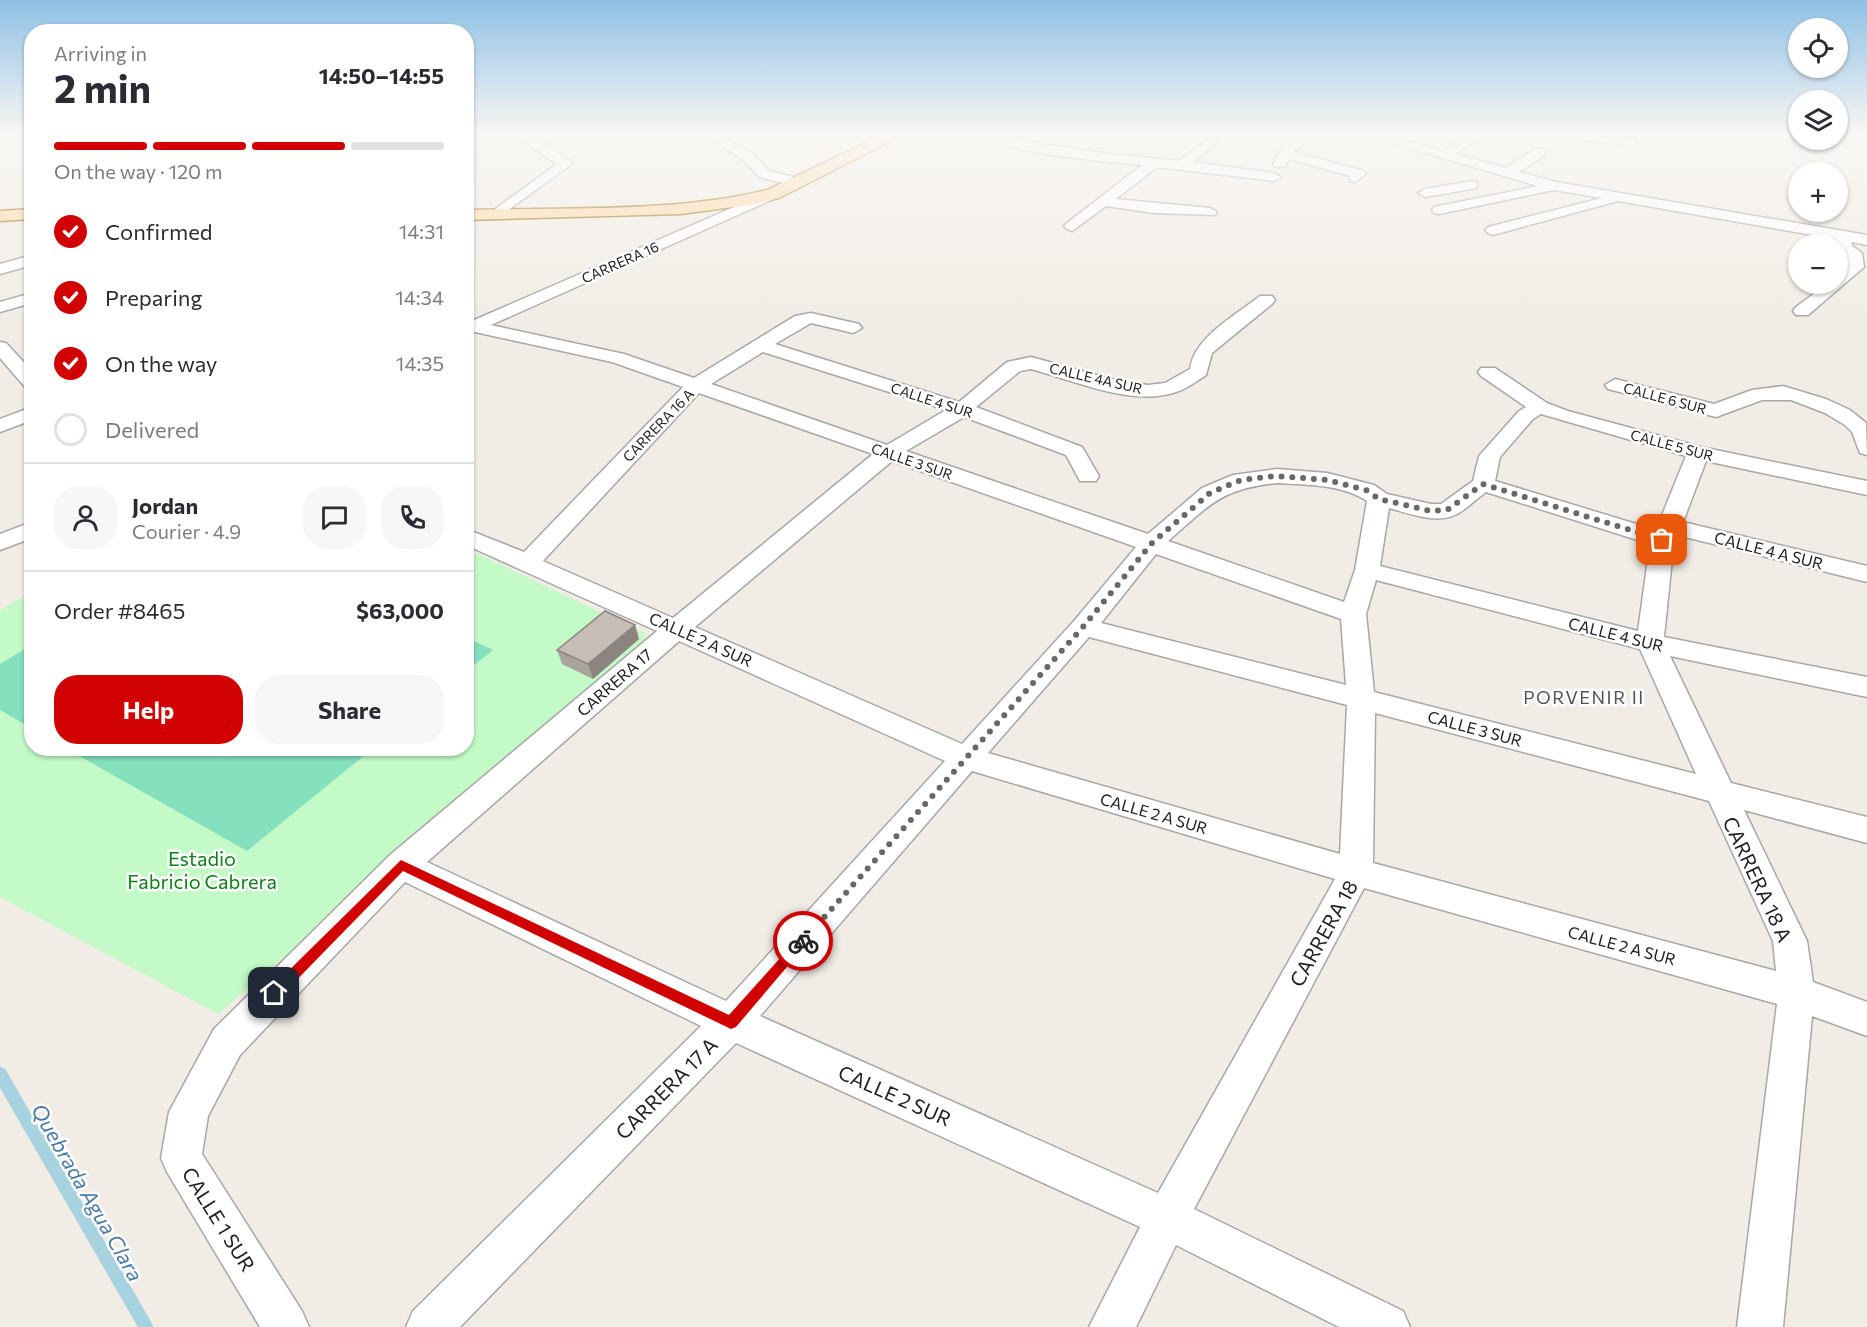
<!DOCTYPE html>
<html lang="en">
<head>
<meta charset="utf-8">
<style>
  body { margin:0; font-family:Commissioner,sans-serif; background:#f7f7f7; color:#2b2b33; height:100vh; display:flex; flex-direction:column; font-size:22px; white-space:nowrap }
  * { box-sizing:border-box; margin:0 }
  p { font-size:20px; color:#7c7c81 }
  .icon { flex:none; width:33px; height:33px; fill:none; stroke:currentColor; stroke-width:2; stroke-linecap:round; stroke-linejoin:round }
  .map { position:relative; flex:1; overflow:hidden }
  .details { position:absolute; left:24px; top:24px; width:450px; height:732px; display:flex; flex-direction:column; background:#fff; border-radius:24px; box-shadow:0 2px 4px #0004 }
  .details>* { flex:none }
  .controls { position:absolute; left:1788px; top:18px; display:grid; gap:12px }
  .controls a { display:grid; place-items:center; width:60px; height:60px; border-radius:50%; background:#fff; box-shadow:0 2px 4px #0004; font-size:30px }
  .pin { position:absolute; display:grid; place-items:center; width:51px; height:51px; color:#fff; margin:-26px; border-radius:12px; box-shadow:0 3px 9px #0006 }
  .courier { position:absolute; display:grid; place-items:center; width:60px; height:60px; margin:-30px; border:4px solid #d00100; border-radius:50%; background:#fff; color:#222; box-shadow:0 2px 8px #0007 }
  .headline em { font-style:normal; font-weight:700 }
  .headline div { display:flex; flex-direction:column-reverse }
  .headline { display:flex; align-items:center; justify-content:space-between; height:102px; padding:0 30px }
  h1 { font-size:39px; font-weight:700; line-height:45px }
  .bar { display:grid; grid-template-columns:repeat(4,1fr); gap:9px 6px; align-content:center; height:72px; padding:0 30px }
  .bar i { height:8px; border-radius:4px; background:#e1e1e2 }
  .bar .active { background:#d00100 }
  .bar p { grid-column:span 4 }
  .line { display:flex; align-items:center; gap:15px; padding:0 30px; border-top:2px solid #e1e1e2 }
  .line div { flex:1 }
  .round { display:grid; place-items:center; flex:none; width:63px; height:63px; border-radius:24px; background:#f7f7f7 }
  ol { padding:0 30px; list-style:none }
  li { display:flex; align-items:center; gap:18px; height:66px }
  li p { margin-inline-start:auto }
  li .icon { padding:6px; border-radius:50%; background:#d00100; color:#fff; stroke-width:4 }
  li:last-child { color:#7c7c81 }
  li i { width:33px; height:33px; border:3px solid #e1e1e2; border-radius:50% }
  .button { display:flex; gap:12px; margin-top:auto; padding:12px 30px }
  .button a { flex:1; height:69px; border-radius:24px; background:#d00100; color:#fff; font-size:24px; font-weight:700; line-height:69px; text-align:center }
  .button a+a { background:#f7f7f7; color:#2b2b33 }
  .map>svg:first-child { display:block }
  .park { fill:#c4fac8 }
  .pitch { fill:#84e0bd }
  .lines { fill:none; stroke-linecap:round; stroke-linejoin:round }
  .stream { stroke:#a7d2df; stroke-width:14 }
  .street-casing { stroke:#a7a7a7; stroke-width:3 }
  .primary-casing { stroke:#9c6900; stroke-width:3 }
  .street { fill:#fff; fill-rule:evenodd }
  .primary { fill:#fdd59f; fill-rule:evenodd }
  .wall { fill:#aaa39d }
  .shaded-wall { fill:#8b847f }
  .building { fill:#c6bdb6; stroke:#8b847f; stroke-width:1.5 }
  .route { fill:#d00100 }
  .done { stroke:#696865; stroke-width:6; stroke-dasharray:0 10.8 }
  .labels { text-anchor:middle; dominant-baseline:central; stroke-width:5; stroke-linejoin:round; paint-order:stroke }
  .far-street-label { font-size:14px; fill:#202020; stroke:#fff }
  .street-label { font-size:16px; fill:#202020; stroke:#fff }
  .neighbourhood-label { font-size:18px; letter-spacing:1.5px; fill:#535353; stroke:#fff }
  .near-park-label { font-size:20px; fill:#0a8215; stroke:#fff }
  .near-street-label { font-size:20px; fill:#202020; stroke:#fff }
  .near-water-label { font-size:21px; font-style:italic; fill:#4779aa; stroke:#fff }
</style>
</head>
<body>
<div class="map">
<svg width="1867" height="1327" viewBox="0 0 1867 1327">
  <rect width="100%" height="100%" fill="#f1ede6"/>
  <!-- park -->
  <path class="park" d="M467 549 645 633 644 646 218 1014 0 897V610L31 592 32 748H466Z"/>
  <!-- pitch -->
  <g class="pitch">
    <path d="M467 638 493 650 467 671Z"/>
    <path d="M31 645V728L0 710V664Z"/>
    <path d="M67 749H372L247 851Z"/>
  </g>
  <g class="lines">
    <!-- stream -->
    <path class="stream" d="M0 1074 146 1327"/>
    <!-- street casing -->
    <g class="street-casing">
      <g id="street">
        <path d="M512 134 535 136 573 163 496 219 491 218 489 215 491 212 557 164Z"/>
        <path d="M702 134H717L752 153 769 171 801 179 803 182 796 186 759 177 742 159Z"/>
        <path d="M985 134C1007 134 1027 142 1049 145 1092 152 1135 157 1179 161L1211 137 1217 141 1215 144 1193 162 1274 173 1281 177 1274 181 1157 167 1116 199 1210 208 1217 212 1215 215 1154 213 1106 206 1072 231 1067 229 1064 226 1067 223 1142 165C1110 162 1005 154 985 134Z"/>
        <path d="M1301 134H1316L1293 152 1364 171 1366 174 1355 182 1350 181V176L1289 159 1285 167H1275L1273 164 1286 142Z"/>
        <path d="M1361 134H1381L1443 151 1469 134H1484L1455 154 1506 168 1535 149H1545V155L1519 172 1556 182 1867 235V245L1851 242 1852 246 1862 253 1864 267 1808 315H1796L1793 311 1796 307 1827 284H1838V275L1848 266 1846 255 1838 250 1836 239 1618 201 1493 235 1488 233 1485 230 1488 227 1602 198 1554 190 1439 214 1434 213 1432 210 1434 207 1538 186Z"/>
        <path d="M1560 134C1577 134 1625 131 1637 142L1631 146 1566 138Z"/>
        <path d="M1472 181 1477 182V188L1425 197 1418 193 1425 189Z"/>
        <path d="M773 190 778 191V197L491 325 624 354 694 378 795 316 811 313 859 324 862 328 853 333 811 323 775 344 959 402 1007 362 1031 357 1115 380 1148 385 1165 383 1190 369C1194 337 1236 315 1260 296H1272L1275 300 1272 304 1212 353 1206 375C1193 384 1180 393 1164 395 1124 403 1069 379 1031 369L1020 371 976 407 1082 447 1099 476 1096 481H1080L1066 455 964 417 906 451 1148 534 1202 488 1233 475 1277 469 1327 473 1374 485 1387 494 1431 504H1441L1473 481 1479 456 1519 411 1526 407 1481 376 1478 372 1481 368H1495L1547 403 1568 411 1701 447 1867 481V495L1706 461 1683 522 1867 566V582L1677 535 1674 540 1664 637 1867 677V697L1670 656 1731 783 1867 817V843L1744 810 1807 941 1813 982 1867 1002V1036L1812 1016 1783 1327H1737L1777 1004 1364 888 1194 1209 1403 1311 1410 1327H1339L1176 1245 1136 1327H1089L1140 1227 736 1043 460 1327H406L413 1311 701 1026 405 882 240 1055 208 1116 202 1154 302 1311 309 1327H260L167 1172 161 1158 169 1112 214 1029 390 855 657 631 466 545V529L524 552 683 387 612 362 475 332 466 334V320L472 321ZM763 352 946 410 887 445 711 384ZM699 393 873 454 673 618 543 561ZM1541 414 1686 456 1656 530 1495 481 1500 457 1533 419ZM892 461 1136 547 1074 621 962 744 695 627ZM1277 483C1307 485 1342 484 1367 501L1355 570 1344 602 1168 541C1210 505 1220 489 1277 483ZM1486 492 1650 544 1638 631 1380 566 1389 508C1408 513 1435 524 1455 515 1466 510 1476 499 1486 492ZM1156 554 1341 619 1346 685 1101 623ZM1376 580 1640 649 1696 774 1374 692 1366 614ZM1089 637 1347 705 1340 854 988 753ZM679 641 945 761 726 1001 427 862ZM1375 713 1709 801 1773 941 1776 971 1373 863ZM972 771 1335 879 1158 1193 760 1016Z"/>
        <path d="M32 255V265L0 274V264Z"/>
        <path d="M32 293V303L0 312V302Z"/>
        <path d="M0 342 6 343 32 371V389L25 387 0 358Z"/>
        <path d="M1615 379 1714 404 1752 390 1783 386 1826 399 1850 410 1866 423 1867 455 1860 453 1852 432 1845 425 1825 413 1791 400H1762L1716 417 1608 389 1605 385Z"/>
        <path d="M32 407V420L0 432V419Z"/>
        <path d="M32 522V538L0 550V534Z"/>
      </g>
    </g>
    <!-- primary casing -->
    <g class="primary-casing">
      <g id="primary">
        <path d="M885 134H905L779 198 748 205 681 214 466 220V210C565 207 672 213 767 190Z"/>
        <path d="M32 209V219L0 221V211Z"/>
      </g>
    </g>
    <!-- street -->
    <use href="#street" class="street"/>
    <!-- primary -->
    <use href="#primary" class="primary"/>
  </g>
  <!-- wall -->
  <path class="wall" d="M635 625 639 639 593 679 562 664 557 650Z"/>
  <!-- shaded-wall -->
  <path class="shaded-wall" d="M635 625 639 639 593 679 588 664Z"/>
  <!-- building -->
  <path class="building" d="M605 611 635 625 588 664 557 650Z"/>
  <!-- sky -->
  <linearGradient id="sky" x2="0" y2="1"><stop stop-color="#8ec0e4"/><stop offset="0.42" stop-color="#f9f7f4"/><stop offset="1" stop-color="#f9f7f4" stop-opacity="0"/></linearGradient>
  <rect width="1867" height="320" fill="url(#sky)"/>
  <!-- route -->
  <path class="route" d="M401 860 729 1015 799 937 803 936 809 941 736 1027 731 1029 403 871 279 998H270V989Z"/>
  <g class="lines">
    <!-- done -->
    <path class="done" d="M803 941 1083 627 1152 543 1210 493 1241 480 1276 476 1327 480 1366 490 1379 499 1431 511 1447 510 1483 484 1662 540"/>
  </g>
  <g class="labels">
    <!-- far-street labels -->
    <g class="far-street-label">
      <text transform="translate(620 262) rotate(-24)">CARRERA 16</text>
      <text transform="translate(1096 378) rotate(13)">CALLE 4A SUR</text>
      <text transform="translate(1665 398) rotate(15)">CALLE 6 SUR</text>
      <text transform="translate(932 400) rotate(18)">CALLE 4 SUR</text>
      <text transform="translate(658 425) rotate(-46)">CARRERA 16 A</text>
      <text transform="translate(1672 445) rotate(15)">CALLE 5 SUR</text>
      <text transform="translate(912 461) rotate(19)">CALLE 3 SUR</text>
    </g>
    <!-- street labels -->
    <g class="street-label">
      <text transform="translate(1769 550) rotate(14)">CALLE 4 A SUR</text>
      <text transform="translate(1616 634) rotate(14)">CALLE 4 SUR</text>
      <text transform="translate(701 639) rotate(24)">CALLE 2 A SUR</text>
      <text transform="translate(614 682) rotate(-41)">CARRERA 17</text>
      <text transform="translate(1475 728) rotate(15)">CALLE 3 SUR</text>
      <text transform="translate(1154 813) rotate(16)">CALLE 2 A SUR</text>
      <text transform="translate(1622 945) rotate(15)">CALLE 2 A SUR</text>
    </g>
    <!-- neighbourhood labels -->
    <g class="neighbourhood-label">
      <text x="1584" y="697">PORVENIR II</text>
    </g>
    <!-- near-park labels -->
    <g class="near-park-label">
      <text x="202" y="858">Estadio<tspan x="202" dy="23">Fabricio Cabrera</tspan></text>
    </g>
    <!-- near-street labels -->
    <g class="near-street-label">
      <text transform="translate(1758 879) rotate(65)">CARRERA 18 A</text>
      <text transform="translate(1323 933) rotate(-61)">CARRERA 18</text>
      <text transform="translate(666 1088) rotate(-45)">CARRERA 17 A</text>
      <text transform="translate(895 1095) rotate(24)">CALLE 2 SUR</text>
      <text transform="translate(219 1219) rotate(58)">CALLE 1 SUR</text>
    </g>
    <!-- near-water labels -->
    <g class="near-water-label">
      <text transform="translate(88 1192) rotate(60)">Quebrada Agua Clara</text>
    </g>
  </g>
</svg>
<div class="controls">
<a><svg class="icon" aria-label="locate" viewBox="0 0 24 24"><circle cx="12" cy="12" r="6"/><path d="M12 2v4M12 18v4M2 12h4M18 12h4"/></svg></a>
<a><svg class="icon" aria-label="layers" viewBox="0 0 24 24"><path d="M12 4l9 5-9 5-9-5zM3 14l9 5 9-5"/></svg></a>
<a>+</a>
<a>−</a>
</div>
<div class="pin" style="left:1662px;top:540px;background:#ea580c"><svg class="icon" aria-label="bag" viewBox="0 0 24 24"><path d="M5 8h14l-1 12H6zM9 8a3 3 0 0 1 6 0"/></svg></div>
<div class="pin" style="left:274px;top:993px;background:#1f2937"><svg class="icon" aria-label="home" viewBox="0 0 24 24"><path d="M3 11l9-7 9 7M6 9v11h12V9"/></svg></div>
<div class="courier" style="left:803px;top:941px"><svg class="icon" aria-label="bike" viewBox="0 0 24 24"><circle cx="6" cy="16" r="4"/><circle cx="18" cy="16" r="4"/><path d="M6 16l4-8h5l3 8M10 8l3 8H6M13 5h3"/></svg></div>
<section class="details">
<div class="headline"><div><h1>2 min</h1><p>Arriving in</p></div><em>14:50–14:55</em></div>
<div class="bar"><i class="active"></i><i class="active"></i><i class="active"></i><i></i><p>On the way · 120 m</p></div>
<ol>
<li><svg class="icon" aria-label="check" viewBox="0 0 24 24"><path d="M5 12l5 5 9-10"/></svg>Confirmed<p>14:31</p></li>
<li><svg class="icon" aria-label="check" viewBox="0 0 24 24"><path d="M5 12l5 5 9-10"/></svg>Preparing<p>14:34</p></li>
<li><svg class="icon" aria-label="check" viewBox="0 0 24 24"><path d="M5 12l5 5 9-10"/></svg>On the way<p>14:35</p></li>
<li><i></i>Delivered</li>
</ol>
<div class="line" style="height:108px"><a class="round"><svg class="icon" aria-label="person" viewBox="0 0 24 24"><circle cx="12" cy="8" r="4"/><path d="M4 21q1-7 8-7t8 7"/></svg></a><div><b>Jordan</b><p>Courier · 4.9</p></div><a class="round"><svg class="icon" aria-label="chat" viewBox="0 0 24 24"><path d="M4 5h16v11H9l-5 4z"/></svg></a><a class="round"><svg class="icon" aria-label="phone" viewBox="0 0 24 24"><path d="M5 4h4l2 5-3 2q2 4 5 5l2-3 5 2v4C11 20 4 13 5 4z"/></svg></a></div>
<div class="line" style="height:78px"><div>Order #8465</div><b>$63,000</b></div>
<div class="button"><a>Help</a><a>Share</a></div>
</section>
</div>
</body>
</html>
